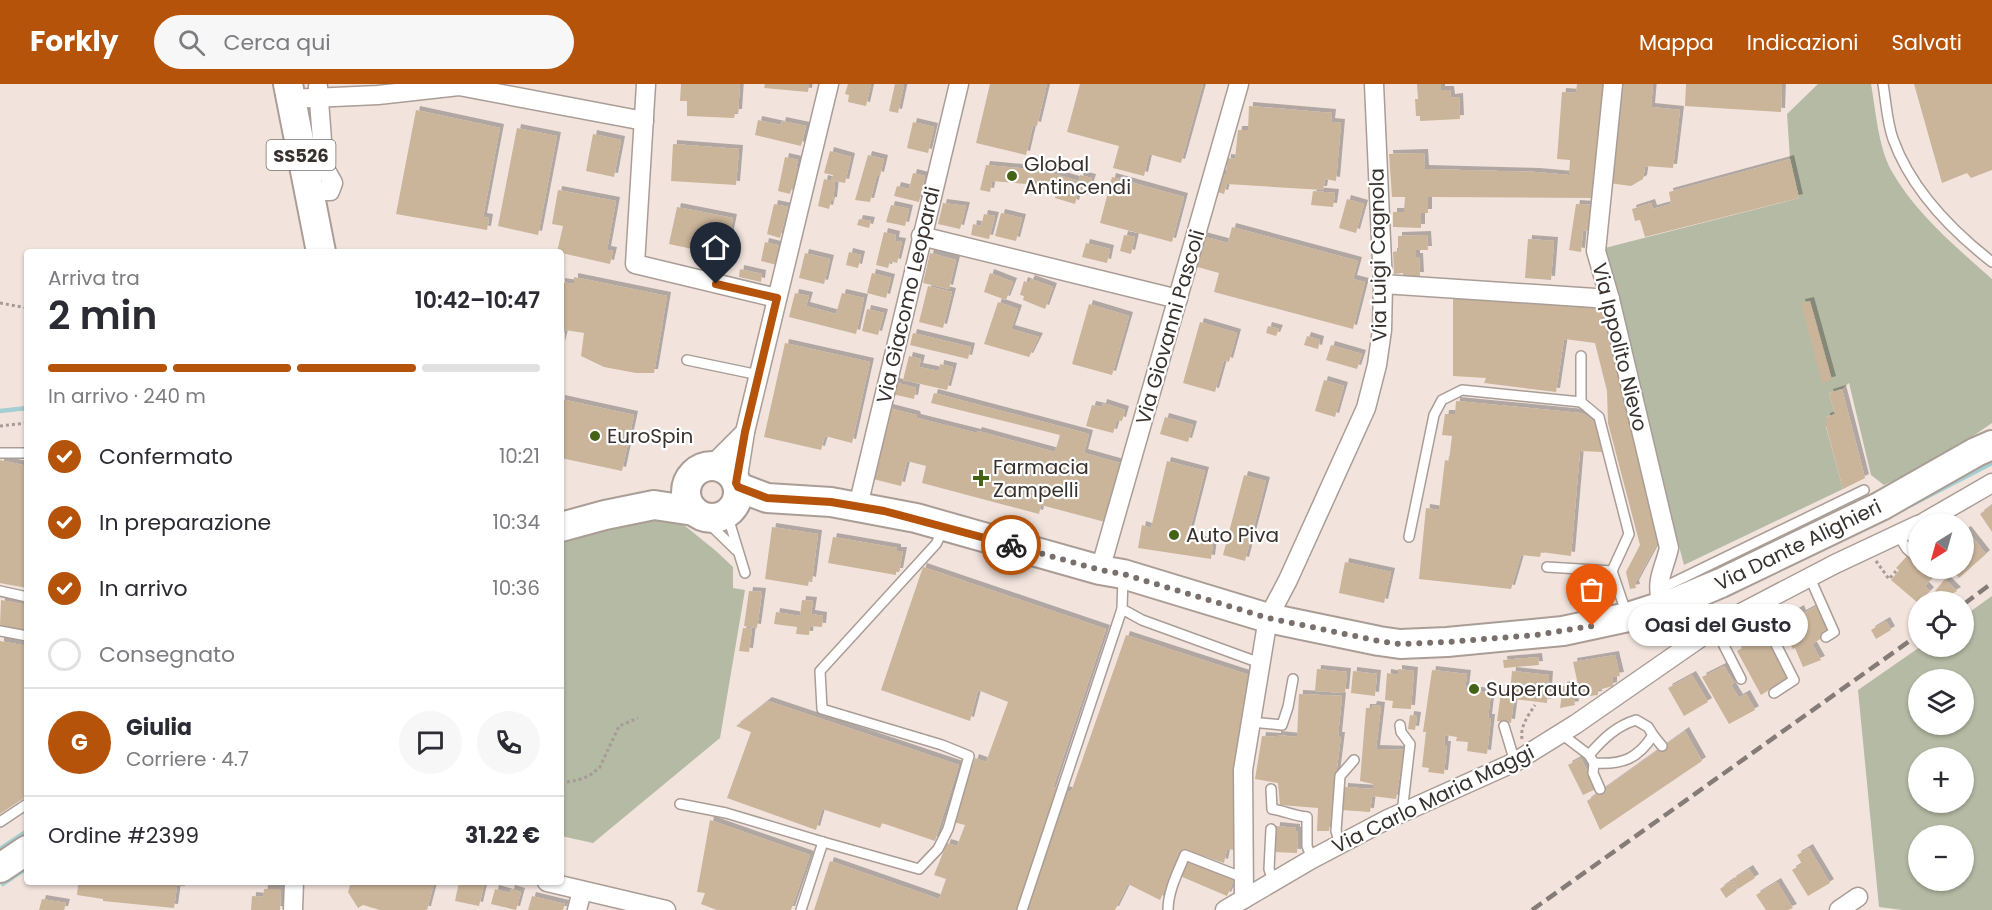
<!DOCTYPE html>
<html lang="it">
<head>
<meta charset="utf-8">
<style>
  body { margin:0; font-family:Poppins,sans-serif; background:#f7f7f7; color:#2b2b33; height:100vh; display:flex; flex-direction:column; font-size:22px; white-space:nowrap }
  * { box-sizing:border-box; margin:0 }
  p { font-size:20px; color:#7c7c81 }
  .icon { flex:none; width:33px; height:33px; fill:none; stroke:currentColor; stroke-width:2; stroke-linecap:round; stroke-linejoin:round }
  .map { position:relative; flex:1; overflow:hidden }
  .sheet { position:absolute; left:24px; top:165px; width:540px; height:636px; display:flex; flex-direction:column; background:#fff; border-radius:6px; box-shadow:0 2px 4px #0004 }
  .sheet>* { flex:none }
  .needle { width:39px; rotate:217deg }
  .tools { position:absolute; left:1908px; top:429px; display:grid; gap:12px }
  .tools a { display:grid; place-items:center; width:66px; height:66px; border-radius:50%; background:#fff; box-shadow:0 2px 4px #0004; font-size:30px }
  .pin { position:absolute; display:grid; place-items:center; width:51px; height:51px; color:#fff; margin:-62px -26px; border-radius:50% 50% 50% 0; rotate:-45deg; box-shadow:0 0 6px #0007 }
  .pin .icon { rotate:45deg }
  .courier { position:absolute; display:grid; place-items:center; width:60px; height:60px; margin:-30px; border:4px solid #b45309; border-radius:50%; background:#fff; color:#222; box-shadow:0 2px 8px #0007 }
  .bubble { position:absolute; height:42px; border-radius:21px; background:#fff; box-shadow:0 2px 4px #0004; font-size:20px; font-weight:600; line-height:42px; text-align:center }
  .headline em { font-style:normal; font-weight:600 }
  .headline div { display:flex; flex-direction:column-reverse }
  .headline { display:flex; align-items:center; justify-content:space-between; height:102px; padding:0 24px }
  h1 { font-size:39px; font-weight:600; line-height:45px }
  .bar { display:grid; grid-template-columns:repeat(4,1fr); gap:9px 6px; align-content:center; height:72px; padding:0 24px }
  .bar i { height:8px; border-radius:4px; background:#e1e1e2 }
  .bar .current { background:#b45309 }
  .bar p { grid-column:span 4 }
  .line { display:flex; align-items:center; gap:15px; padding:0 24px; border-top:2px solid #e1e1e2 }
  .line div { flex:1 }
  .round { display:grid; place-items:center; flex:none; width:63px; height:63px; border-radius:32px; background:#f7f7f7 }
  ol { padding:0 24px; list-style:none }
  li { display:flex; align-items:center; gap:18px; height:66px }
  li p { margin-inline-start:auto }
  li .icon { padding:6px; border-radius:50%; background:#b45309; color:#fff; stroke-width:4 }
  li:last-child { color:#7c7c81 }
  li i { width:33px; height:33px; border:3px solid #e1e1e2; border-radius:50% }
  header { display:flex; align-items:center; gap:36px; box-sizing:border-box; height:84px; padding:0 30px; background:#b45309; color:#fff }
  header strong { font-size:28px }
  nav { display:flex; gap:33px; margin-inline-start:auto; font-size:21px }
  .search { width:420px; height:54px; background:#f7f7f7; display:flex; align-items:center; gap:15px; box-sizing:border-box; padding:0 21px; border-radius:33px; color:#7c7c81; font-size:22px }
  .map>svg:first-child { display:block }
  .green { fill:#b5baa4; fill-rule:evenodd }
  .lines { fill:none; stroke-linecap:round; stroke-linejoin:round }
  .stream { stroke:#a4ced1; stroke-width:4.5 }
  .building { fill:#cab49a; filter:url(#shadow) }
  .service-casing { stroke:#aa9d96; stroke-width:12 }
  .minor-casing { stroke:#aa9d96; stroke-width:21 }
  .primary-casing { stroke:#aa9d96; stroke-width:32 }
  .path { stroke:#a69b96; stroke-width:3; stroke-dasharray:3 3; stroke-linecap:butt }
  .service { stroke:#fff; stroke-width:9 }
  .minor { stroke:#fff; stroke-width:18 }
  .primary { stroke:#fff; stroke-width:28 }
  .rail { stroke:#857c77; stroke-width:4.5; stroke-dasharray:12 6; stroke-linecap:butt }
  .done { stroke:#79706c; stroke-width:6; stroke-dasharray:0 10.8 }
  .route { stroke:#b45309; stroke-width:8 }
  .poi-dot { fill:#446317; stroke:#fff; stroke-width:2 }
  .labels { text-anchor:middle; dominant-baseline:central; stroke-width:4.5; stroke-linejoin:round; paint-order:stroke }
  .shield { fill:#fff; stroke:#74706d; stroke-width:1.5 }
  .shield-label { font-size:18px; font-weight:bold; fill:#38322f }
  .poi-label { font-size:20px; fill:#38322f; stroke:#fff; text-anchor:start }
  .street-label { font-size:20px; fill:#38322f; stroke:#fff }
</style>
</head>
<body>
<header>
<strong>Forkly</strong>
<div class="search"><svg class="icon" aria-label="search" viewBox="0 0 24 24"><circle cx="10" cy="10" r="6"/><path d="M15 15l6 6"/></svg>Cerca qui</div>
<nav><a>Mappa</a><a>Indicazioni</a><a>Salvati</a></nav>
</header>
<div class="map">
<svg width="1992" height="826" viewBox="0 0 1992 826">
  <defs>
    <filter id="shadow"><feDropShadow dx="4" dy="-4" stdDeviation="0" flood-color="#0004"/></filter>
  </defs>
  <rect width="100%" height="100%" fill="#f2e4dd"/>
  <!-- green -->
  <g class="green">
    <path d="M1818 0H1871C1876 28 1878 61 1891 86 1915 129 1956 163 1992 195V339L1935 378 1884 401 1871 391 1849 299 1842 305 1829 309 1835 330 1826 333V343L1843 405 1684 481 1601 165 1799 114 1790 75 1787 30Z"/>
    <path d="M644 433 679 437 716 467 733 483V504L745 506 720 654 593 759 561 752V454Z"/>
    <path d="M1992 512V826H1903L1879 823 1858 606 1920 563 1964 562V532ZM1918 596H1964V640H1918ZM1918 674H1964V718H1918ZM1918 752H1964V796H1918Z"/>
  </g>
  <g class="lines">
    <!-- stream -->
    <g class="stream">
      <path d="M0 327 27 324"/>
      <path d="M1911 421 1992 379"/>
      <path d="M0 765 27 747"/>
      <path d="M3 800 27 784"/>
    </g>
  </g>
  <!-- building -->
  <g class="building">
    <path d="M681 0H740L738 29H735L734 34 687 32V17H680Z"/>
    <path d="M765 0H809L808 8 764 4Z"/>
    <path d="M848 0H871L866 22 848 18 849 11 845 10Z"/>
    <path d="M895 0 904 1 898 29 889 27Z"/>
    <path d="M990 0H1047L1037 42 1033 41 1026 71 976 59Z"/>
    <path d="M1080 0H1203L1181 79 1149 70 1144 92 1113 84 1119 62 1067 48Z"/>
    <path d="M1417 0H1441V6H1450L1451 14 1459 13 1460 35 1420 37V32H1416L1415 15H1418Z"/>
    <path d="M1577 0H1603L1593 114 1428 113V129H1421V144L1393 143V128H1404L1405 113H1392L1389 70 1424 69 1425 85 1536 88 1569 91 1570 76 1557 75 1562 8 1576 9Z"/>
    <path d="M1619 0H1653L1651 23 1680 26 1673 84 1645 82 1643 95 1631 102 1609 99Z"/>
    <path d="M1686 0H1782L1781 28 1685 22Z"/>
    <path d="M1914 0H1992V86L1971 94 1967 89 1942 99Z"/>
    <path d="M1249 22 1332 29 1331 38 1341 39 1336 97 1325 95 1323 106 1227 100 1224 110 1215 107 1220 89 1226 91 1227 74 1235 75 1238 46H1248Z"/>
    <path d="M416 26 500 44 483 133 489 134 487 146 396 130Z"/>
    <path d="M758 36 781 41 782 37 806 42 801 62 755 51Z"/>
    <path d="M913 38 934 43 928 69 907 64Z"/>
    <path d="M517 44 557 52 538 151 498 142Z"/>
    <path d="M593 50 621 56 614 93 586 87Z"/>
    <path d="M673 60 739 65 736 101 671 97Z"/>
    <path d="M830 67 851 73 845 99 831 96 833 91 824 89Z"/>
    <path d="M868 71 884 75 880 92 877 91 870 118 855 116Z"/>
    <path d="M785 73 798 76 796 83 801 84 797 105 792 104 790 110 778 107Z"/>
    <path d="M1790 75 1799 114 1645 153 1640 136 1635 137 1632 125 1651 119 1653 125 1671 120 1669 108Z"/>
    <path d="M986 81 1041 86 1079 97 1080 91 1092 94 1087 111 1078 108 1075 120 1055 114 1056 109 1037 104 1038 101 992 97 990 108 980 106Z"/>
    <path d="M913 89 925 92 919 118 894 112 897 102 909 105Z"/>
    <path d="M1112 93 1184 113 1172 158 1100 139Z"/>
    <path d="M824 95 835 98 833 117H831L829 125 818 122Z"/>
    <path d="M558 106 616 117 607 166 613 167 610 180 557 168 563 142 552 140Z"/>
    <path d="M1313 107 1335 109 1333 123 1311 121Z"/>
    <path d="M1347 115 1364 120 1356 149 1339 144Z"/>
    <path d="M943 119 966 122 960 145 938 140Z"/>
    <path d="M774 120 788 123 780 154 767 150Z"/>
    <path d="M1576 120 1591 121 1589 147 1583 146 1581 168 1569 166Z"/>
    <path d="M891 121 909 125 905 142 886 138Z"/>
    <path d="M677 123 733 134 725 172 669 160Z"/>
    <path d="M1001 129 1022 134 1016 157 995 152Z"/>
    <path d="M984 130 995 132 989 155 971 151 973 140 981 142Z"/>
    <path d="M859 135 871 137 869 144 857 141Z"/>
    <path d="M1232 143 1358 177 1353 195 1365 198 1353 245 1214 208 1219 189 1194 182 1202 152 1228 159Z"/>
    <path d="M884 148 896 151 895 157 902 158 897 179 890 177 888 184 876 181Z"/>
    <path d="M1124 151 1135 153 1131 170 1120 167Z"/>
    <path d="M1427 151 1428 166H1416V173H1419L1420 192H1403V189L1394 190 1393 168 1398 167V152Z"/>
    <path d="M1528 155 1554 157 1551 196 1525 194Z"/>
    <path d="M765 158 781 162 777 181 761 177Z"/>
    <path d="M1086 159 1110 165 1107 179 1082 173Z"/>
    <path d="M849 168 861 171 858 184 846 181Z"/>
    <path d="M805 169 830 175 824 200 799 194Z"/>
    <path d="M930 169 956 176 949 205 923 199Z"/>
    <path d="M740 185 762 190 761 198 739 193Z"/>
    <path d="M872 189 891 194 886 214 867 209Z"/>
    <path d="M990 189 1013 198 1006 216 984 208Z"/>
    <path d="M574 193 667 212 654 289H636L604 283 581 272 584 249 565 246 561 261V198L574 200Z"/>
    <path d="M1031 195 1053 203 1045 225 1023 216 1024 212 1020 211 1024 197 1029 199Z"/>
    <path d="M928 202 952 208 943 244 919 238Z"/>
    <path d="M795 209 809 212 806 222 836 230 842 209 864 214 856 250 789 233Z"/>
    <path d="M1453 212 1601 224 1660 454 1635 500 1636 504 1630 505 1626 488 1640 461 1608 339 1607 307 1595 259 1564 255 1556 308 1484 299 1486 294 1453 292Z"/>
    <path d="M1810 217 1832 296 1822 299 1801 219Z"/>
    <path d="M998 218 1018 225 1011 245 1039 253 1029 273 984 260Z"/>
    <path d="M1089 220 1129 232 1112 291 1072 280Z"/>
    <path d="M867 225 884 229 878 251 862 247Z"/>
    <path d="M1200 238 1237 249 1229 278 1224 276 1215 308 1183 299Z"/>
    <path d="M1268 242 1279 245 1276 252 1266 249Z"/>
    <path d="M913 249 971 263 968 275 910 261Z"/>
    <path d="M1307 252 1320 256 1318 265 1304 261Z"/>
    <path d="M785 259 870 278 852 359 825 352 821 366 764 353Z"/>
    <path d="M1331 261 1362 270 1357 285 1326 276Z"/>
    <path d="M909 272 921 275 919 283 939 287 940 280 953 283 947 306 903 296Z"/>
    <path d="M1324 296 1344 302 1335 333 1315 327Z"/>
    <path d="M895 298 916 304 914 315 892 310Z"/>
    <path d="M1842 305 1865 394 1843 405 1826 342V333L1835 330 1829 309Z"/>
    <path d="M934 309 1089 350 1084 369 1120 379 1105 438 1041 421 1039 430 922 399 926 382 907 377 901 402 873 395 889 324 916 331 917 334 977 349 978 347 1055 368 1060 351 931 319Z"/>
    <path d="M561 315 634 331 622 387 561 374Z"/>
    <path d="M1456 317 1580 329 1587 332 1595 339 1602 368 1580 367 1571 472 1541 468 1540 473 1521 471 1511 505 1419 495 1426 424 1439 426 1445 376 1449 377 1452 352 1442 351 1445 330H1455Z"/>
    <path d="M1103 319 1125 326 1122 337 1117 336 1113 349 1086 342 1092 321 1102 323Z"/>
    <path d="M1165 333 1193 341 1188 358 1160 350Z"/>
    <path d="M0 376 27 382V504L0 499Z"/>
    <path d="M1167 377 1205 387 1188 453 1213 459 1211 475 1138 464 1142 441 1151 444Z"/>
    <path d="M1244 391 1266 397 1245 477 1223 471Z"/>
    <path d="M1992 421V448L1980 430Z"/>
    <path d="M772 443 818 450 812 497 809 496 808 502 765 495Z"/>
    <path d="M1967 446 1986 470 1959 494 1953 486 1950 488 1948 484H1964V448Z"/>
    <path d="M833 453 897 464V467H903L899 488H896V491L828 479Z"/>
    <path d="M1909 470 1918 478V484L1931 495 1925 502 1930 507 1918 519 1891 496 1899 486 1896 484Z"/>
    <path d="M1345 478 1391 488 1384 519 1339 509Z"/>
    <path d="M923 483 1106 545 1050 713 1054 703 1071 708 1126 551 1252 592 1234 694V766L1227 765 1224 779 1183 765 1160 816 1128 800 1115 826H814L830 777 939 815 946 795 934 791 947 759 957 762 965 741 953 738 975 674 986 678 1008 618 978 606 970 637 881 606Z"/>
    <path d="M1945 495 1957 507 1943 515 1935 507Z"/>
    <path d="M749 507 762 508 757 544 744 542Z"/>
    <path d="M1 516 27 521V547L0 542Z"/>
    <path d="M802 516 813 517 811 530 823 532 822 543 810 542 809 551 796 550 797 543 774 540 776 528 800 532Z"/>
    <path d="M1817 522 1830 546 1820 551 1822 554 1812 560 1821 576 1803 583 1795 564 1793 565 1788 557 1786 559 1778 543 1786 538 1784 534 1800 525 1802 530Z"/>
    <path d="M1886 537 1891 546 1876 555 1871 546Z"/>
    <path d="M743 544 752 545 749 568 739 567Z"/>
    <path d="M1764 551 1788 594 1761 611 1737 567Z"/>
    <path d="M0 557 27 562V712L0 730Z"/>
    <path d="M1615 571 1620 592 1613 593V602L1598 606V611L1589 612V608L1580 610 1573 578Z"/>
    <path d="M1538 573 1539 581 1504 584 1503 576Z"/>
    <path d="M1724 582 1734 599 1731 601 1739 614 1746 610 1755 626 1729 640 1702 593Z"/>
    <path d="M1317 585 1347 588 1345 609 1315 607Z"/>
    <path d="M1398 585 1414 587 1411 625 1392 624 1393 617 1385 616 1387 589 1398 591Z"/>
    <path d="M1432 586 1467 590 1465 605 1491 609 1488 634H1491L1487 670 1467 667 1468 658 1456 657 1457 653 1445 651 1444 661H1447L1444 690 1428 688 1429 684 1422 683 1426 648H1423Z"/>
    <path d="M1353 587 1377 590 1375 612 1351 609Z"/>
    <path d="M1512 587 1549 591 1547 619 1514 615 1511 639 1497 637 1501 608 1510 610Z"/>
    <path d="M1692 591 1708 618 1684 632 1668 604Z"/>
    <path d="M1571 600 1575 621 1560 624 1563 602Z"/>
    <path d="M1299 610 1342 612 1338 652H1341L1329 747H1317L1318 724 1280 721 1278 699 1255 695 1262 652 1277 653V651L1297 653Z"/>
    <path d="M768 617 959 681 935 757 882 739 880 744 822 725 816 746 727 714 751 648 736 642Z"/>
    <path d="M1373 621 1381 622 1376 665 1408 666 1405 691 1400 690 1396 715 1372 712 1370 728 1342 726 1344 703 1373 705V700L1360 697 1366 624H1372Z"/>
    <path d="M1410 631 1417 632 1415 646 1408 645Z"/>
    <path d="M1685 647 1702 677 1600 746 1587 717Z"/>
    <path d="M1581 674 1596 705 1583 711 1568 681Z"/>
    <path d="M710 736 810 771 791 826H717L701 820 705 809 697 808Z"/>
    <path d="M1276 742 1296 744V747H1298L1297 769 1274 768Z"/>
    <path d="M1809 764 1830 799 1808 812 1792 786 1802 780 1797 771Z"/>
    <path d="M1187 776 1234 796 1227 812 1180 792Z"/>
    <path d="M1749 785 1755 794 1738 805 1732 796Z"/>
    <path d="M1731 797 1737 806 1726 814 1720 805Z"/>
    <path d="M84 798H185V802H177L174 824 103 817V815L77 811 78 801Z"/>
    <path d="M351 798H429L434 799 427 826H380L363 821 358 824 348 808Z"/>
    <path d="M459 798 484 800 479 822 455 817Z"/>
    <path d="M1777 798 1793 824 1788 826H1766L1756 811Z"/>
    <path d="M264 805H281L280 826H251L252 812 263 813Z"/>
    <path d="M495 805 510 809 511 805 521 808 516 826 491 820Z"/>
    <path d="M532 812 565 820 563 826H528Z"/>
    <path d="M42 815 66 819 64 826H39Z"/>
  </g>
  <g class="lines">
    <!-- service casing -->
    <g class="service-casing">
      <g id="service">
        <path d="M1883 0C1886 18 1887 38 1893 55 1911 105 1951 146 1992 178"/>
        <path d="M687 276 759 291"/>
        <path d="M1581 318V272"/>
        <path d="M0 369H27"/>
        <path d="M727 430 745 489"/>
        <path d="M701 432 736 466"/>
        <path d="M1898 451 1907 465 1918 475"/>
        <path d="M1409 453 1434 331 1442 316 1462 306 1581 318 1599 333 1629 450 1612 487"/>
        <path d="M1547 483 1612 487 1627 531"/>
        <path d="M1928 484 1930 486"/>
        <path d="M1123 493 1122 525 1142 536 1260 579"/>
        <path d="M1810 494 1834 548 1826 553"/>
        <path d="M1658 506 1864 406"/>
        <path d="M0 507 27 513"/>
        <path d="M1756 521 1794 596 1774 609"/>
        <path d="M1715 544 1741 595"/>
        <path d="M0 547 27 552"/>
        <path d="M1251 638 1282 641 1288 623 1293 595"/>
        <path d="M1400 641 1401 648 1410 660 1402 729"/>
        <path d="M1504 642 1515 678"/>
        <path d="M1564 648 1568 655 1589 671C1603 655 1616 642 1636 636L1648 643 1653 651C1638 675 1622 681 1594 679L1589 671"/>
        <path d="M1653 651 1662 662"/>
        <path d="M1594 679 1593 689 1600 705"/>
        <path d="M1271 705 1272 725C1285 727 1294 732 1307 733V762L1312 775"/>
        <path d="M680 720 726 729 823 758"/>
        <path d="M0 738 27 720"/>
        <path d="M1271 745 1269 785 1273 797"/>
        <path d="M1340 760 1336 747 1340 692 1354 676"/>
        <path d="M801 826 823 758 919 785 938 765 948 745 969 672 942 661 822 625 820 587 936 460 944 444"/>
        <path d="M1022 826 1122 525"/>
        <path d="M1168 826C1168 807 1178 788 1185 771L1244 794"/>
      </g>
    </g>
    <!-- minor casing -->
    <g class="minor-casing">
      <g id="minor">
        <path d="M646 0 635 180 777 214"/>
        <path d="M1613 0 1596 167 1610 215 1669 464C1663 489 1655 495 1662 522"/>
        <path d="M290 15 378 11 459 2 644 37"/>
        <path d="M308 107H330L333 99 324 83 318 3"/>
        <path d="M921 152 1178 215"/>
        <path d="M1383 200 1610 215"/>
        <path d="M711 382 745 348"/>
        <path d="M737 399 745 348 829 0"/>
        <path d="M858 422 959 0"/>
        <path d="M1921 440 1992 399"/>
        <path d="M1100 486 1239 0"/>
        <path d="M547 798 666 826"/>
        <path d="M1244 815 1243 686 1268 534 1288 496 1366 324 1377 281 1382 246 1383 200 1374 0"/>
        <path d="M293 826 294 798"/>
        <path d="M577 826 582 807"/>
        <path d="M1225 826 1312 775 1388 735 1515 678 1576 640 1720 540 1835 480 1918 441"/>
        <path d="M1839 826 1858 813"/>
      </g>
    </g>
    <!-- primary casing -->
    <g class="primary-casing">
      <g id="primary">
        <path d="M288 0 321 168"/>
        <circle cx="712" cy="408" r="26"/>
        <path d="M738 403 767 414 831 418 916 434 1100 486 1123 490 1268 534 1379 557 1400 560 1447 558 1563 547 1628 533 1678 517 1721 499 1881 422 1976 368 1992 361"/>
        <path d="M561 443 605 431 654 421 694 427"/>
        <path d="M0 784 27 766"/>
      </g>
    </g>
    <!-- path -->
    <g class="path">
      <path d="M0 219 27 224"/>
      <path d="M0 342 27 339"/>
      <path d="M1876 477 1889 495 1896 487"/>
      <path d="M1522 655C1520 642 1528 632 1535 621"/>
      <path d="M561 699 578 696 589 692 600 683 619 642 638 634"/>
    </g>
    <!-- service -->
    <use href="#service" class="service"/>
    <!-- minor -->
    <use href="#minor" class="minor"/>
    <!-- primary -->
    <use href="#primary" class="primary"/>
    <!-- rail -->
    <g class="rail">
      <path d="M1964 520 1992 499"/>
      <path d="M1532 826 1918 551"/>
    </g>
  </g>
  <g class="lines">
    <!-- done -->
    <path class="done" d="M1011 461 1100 486 1123 490 1268 534 1379 557 1400 560 1447 558 1536 551 1592 542"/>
    <!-- route -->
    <path class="route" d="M716 200 777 214 745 348 736 399 738 403 767 414 831 418 884 427 1011 461"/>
  </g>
  <!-- markers -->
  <g class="poi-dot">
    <circle cx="1012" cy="92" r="6"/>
    <circle cx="595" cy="352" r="6"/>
    <path d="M978 385h6v6h6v6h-6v6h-6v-6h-6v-6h6z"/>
    <circle cx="1174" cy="451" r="6"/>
    <circle cx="1474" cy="605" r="6"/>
  </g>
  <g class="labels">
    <!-- shield labels -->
    <rect class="shield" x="266.5" y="56" width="69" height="30" rx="4.5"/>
    <g class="shield-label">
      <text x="301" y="71">SS526</text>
    </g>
    <!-- poi labels -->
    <g class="poi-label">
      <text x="1024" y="80">Global<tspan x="1024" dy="23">Antincendi</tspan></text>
      <text x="607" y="352">EuroSpin</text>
      <text x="993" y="383">Farmacia<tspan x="993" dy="23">Zampelli</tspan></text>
      <text x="1186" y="451">Auto Piva</text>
      <text x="1486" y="605">Superauto</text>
    </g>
    <!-- street labels -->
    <g class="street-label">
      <text transform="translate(1378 171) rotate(-91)">Via Luigi Cagnola</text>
      <text transform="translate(908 211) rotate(-77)">Via Giacomo Leopardi</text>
      <text transform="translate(1170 243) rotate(-74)">Via Giovanni Pascoli</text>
      <text transform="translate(1620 263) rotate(76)">Via Ippolito Nievo</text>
      <text transform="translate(1798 461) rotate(-26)">Via Dante Alighieri</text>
      <text transform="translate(1433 715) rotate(-26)">Via Carlo Maria Maggi</text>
    </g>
  </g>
</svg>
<div class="tools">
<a><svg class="needle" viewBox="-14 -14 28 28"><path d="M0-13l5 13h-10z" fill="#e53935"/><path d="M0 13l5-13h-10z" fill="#7c7c81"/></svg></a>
<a><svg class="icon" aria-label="locate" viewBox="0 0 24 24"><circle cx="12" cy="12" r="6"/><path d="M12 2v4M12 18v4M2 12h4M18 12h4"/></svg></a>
<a><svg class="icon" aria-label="layers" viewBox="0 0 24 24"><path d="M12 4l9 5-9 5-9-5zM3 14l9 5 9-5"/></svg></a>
<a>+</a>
<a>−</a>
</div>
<div class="pin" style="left:1592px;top:542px;background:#ea580c"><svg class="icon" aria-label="bag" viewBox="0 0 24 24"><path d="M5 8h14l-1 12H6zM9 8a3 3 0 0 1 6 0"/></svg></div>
<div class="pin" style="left:716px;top:200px;background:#1f2937"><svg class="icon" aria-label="home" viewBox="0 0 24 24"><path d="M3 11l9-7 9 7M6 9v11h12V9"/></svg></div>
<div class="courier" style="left:1011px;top:461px"><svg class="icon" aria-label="bike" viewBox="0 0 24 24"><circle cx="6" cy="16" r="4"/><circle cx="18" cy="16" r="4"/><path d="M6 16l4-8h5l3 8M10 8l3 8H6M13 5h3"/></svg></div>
<div class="bubble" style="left:1628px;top:520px;width:180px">Oasi del Gusto</div>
<section class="sheet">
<div class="headline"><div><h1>2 min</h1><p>Arriva tra</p></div><em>10:42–10:47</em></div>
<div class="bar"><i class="current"></i><i class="current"></i><i class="current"></i><i></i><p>In arrivo · 240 m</p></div>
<ol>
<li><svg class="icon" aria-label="check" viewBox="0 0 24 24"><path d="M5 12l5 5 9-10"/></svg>Confermato<p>10:21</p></li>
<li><svg class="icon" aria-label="check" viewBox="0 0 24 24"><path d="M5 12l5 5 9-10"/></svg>In preparazione<p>10:34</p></li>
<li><svg class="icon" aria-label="check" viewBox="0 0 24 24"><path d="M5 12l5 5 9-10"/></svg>In arrivo<p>10:36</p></li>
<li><i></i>Consegnato</li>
</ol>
<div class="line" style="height:108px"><b class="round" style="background:#b45309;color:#fff">G</b><div><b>Giulia</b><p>Corriere · 4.7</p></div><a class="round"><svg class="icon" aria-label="chat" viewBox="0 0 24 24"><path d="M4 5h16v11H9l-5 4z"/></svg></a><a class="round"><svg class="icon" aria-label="phone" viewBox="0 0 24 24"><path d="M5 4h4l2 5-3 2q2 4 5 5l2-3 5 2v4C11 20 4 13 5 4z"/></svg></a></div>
<div class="line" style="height:78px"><div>Ordine #2399</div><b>31.22 €</b></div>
</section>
</div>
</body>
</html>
